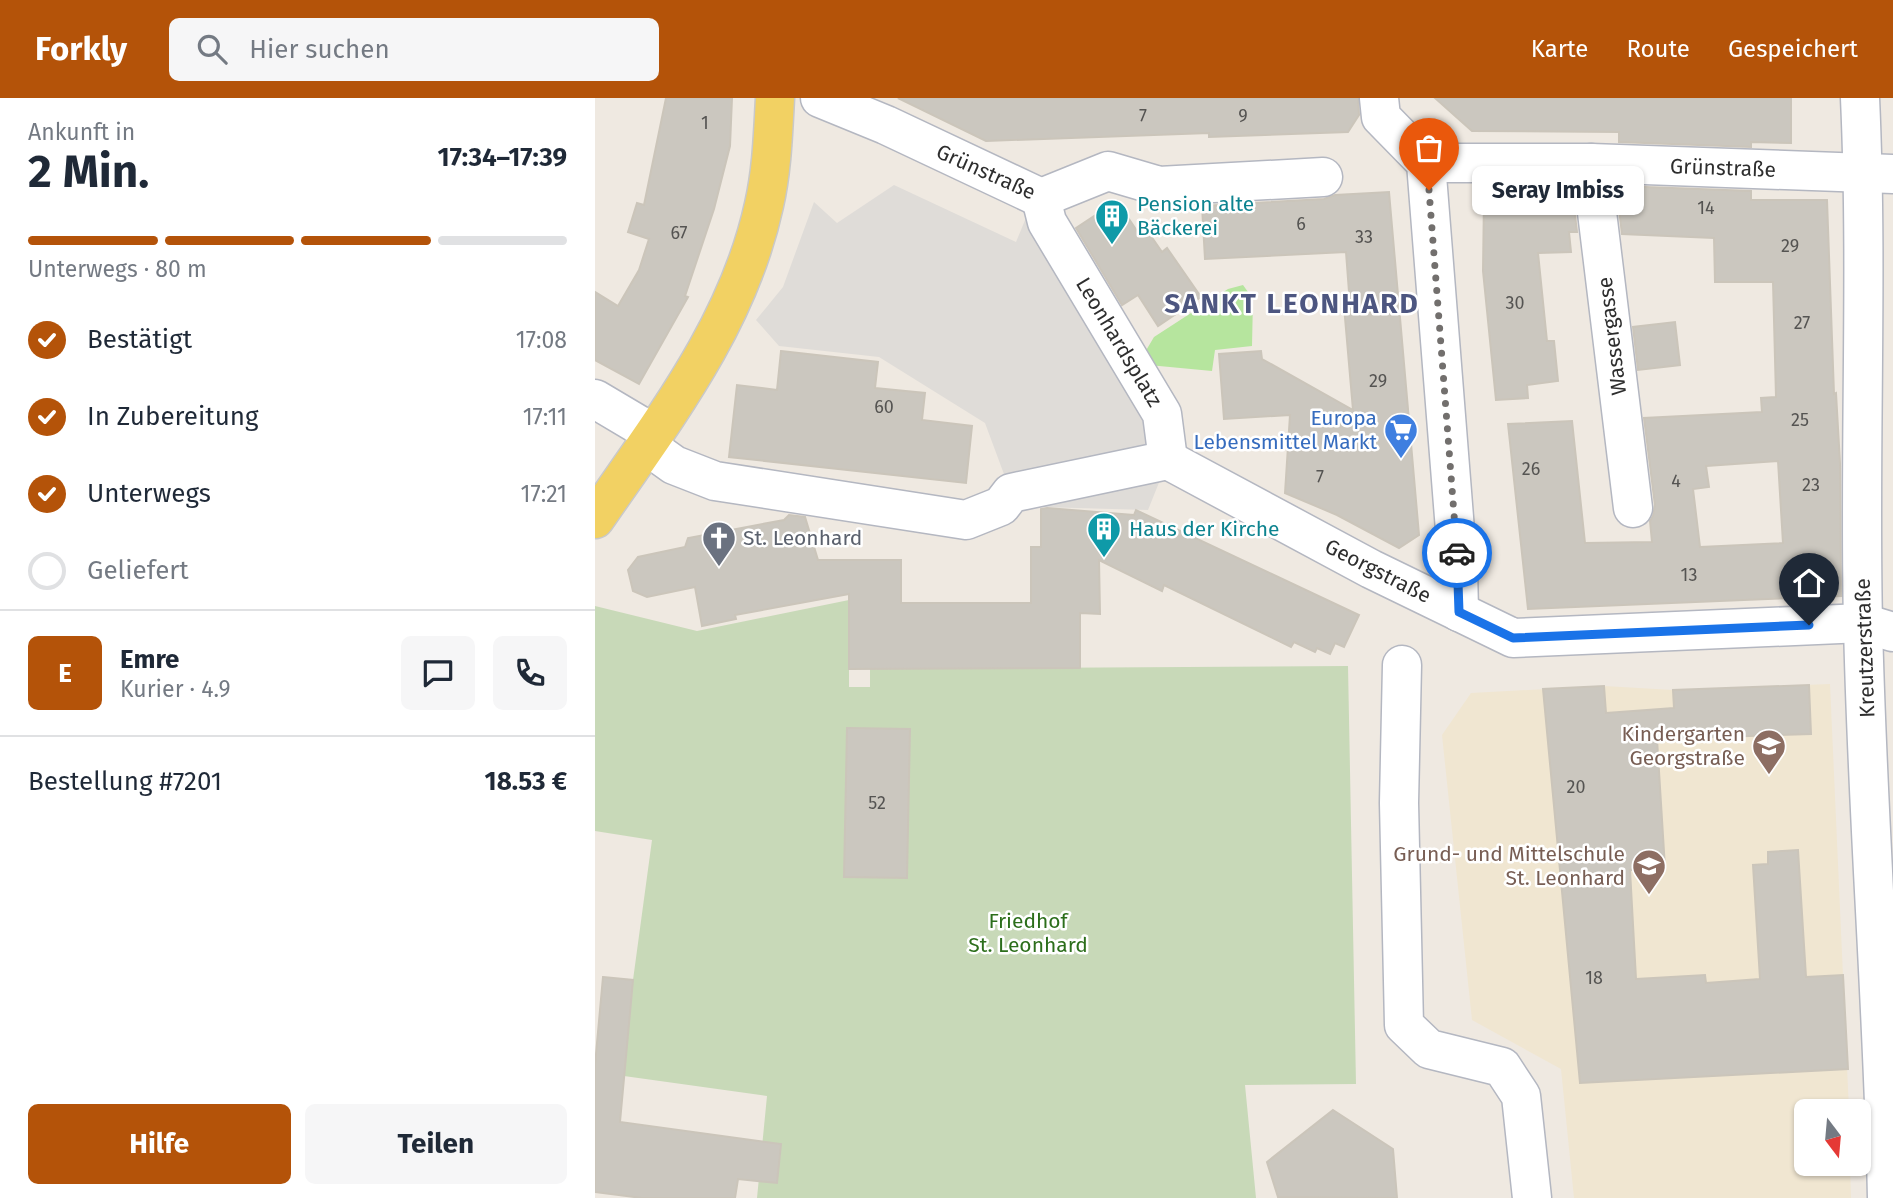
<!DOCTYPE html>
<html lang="de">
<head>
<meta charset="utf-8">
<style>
  body { margin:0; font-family:"Fira Sans",sans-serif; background:#f6f6f7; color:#1f2937; height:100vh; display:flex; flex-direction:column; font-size:26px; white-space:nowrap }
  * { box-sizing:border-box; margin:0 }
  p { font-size:23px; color:#747a83 }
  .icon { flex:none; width:38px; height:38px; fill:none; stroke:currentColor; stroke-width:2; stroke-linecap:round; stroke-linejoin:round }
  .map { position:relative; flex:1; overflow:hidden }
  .side { display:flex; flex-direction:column; background:#fff; width:595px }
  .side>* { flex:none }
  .needle { width:46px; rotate:164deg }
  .fabs { position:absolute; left:1199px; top:1001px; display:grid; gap:14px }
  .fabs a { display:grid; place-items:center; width:77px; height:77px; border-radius:10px; background:#fff; box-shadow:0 2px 5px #0004; font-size:35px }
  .pin { position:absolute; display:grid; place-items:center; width:60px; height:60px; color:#fff; margin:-72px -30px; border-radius:50% 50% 50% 0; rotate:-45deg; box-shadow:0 0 7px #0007 }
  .pin .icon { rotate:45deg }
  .courier { position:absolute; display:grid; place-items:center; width:70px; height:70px; margin:-35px; border:5px solid #1a73e8; border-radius:50%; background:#fff; color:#222; box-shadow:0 2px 9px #0007 }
  .bubble { position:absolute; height:49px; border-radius:10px; background:#fff; box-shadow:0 2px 5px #0004; font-size:23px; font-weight:700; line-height:49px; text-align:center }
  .head em { font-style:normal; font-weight:700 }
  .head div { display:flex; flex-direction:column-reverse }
  .head { display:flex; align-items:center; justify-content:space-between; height:119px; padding:0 28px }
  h1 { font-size:46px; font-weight:700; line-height:52px }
  .bar { display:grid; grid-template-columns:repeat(4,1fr); gap:10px 7px; align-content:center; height:84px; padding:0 28px }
  .bar i { height:9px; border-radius:5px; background:#e0e1e3 }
  .bar .selected { background:#b45309 }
  .bar p { grid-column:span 4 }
  .line { display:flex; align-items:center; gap:18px; padding:0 28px; border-top:2px solid #e0e1e3 }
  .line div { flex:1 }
  .round { display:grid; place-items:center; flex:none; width:74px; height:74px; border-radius:10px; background:#f6f6f7 }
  ol { padding:0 28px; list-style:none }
  li { display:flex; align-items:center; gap:21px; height:77px }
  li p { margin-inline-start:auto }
  li .icon { padding:7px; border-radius:50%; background:#b45309; color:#fff; stroke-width:4 }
  li:last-child { color:#747a83 }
  li i { width:38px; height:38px; border:4px solid #e0e1e3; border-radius:50% }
  .button { display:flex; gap:14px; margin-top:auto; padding:14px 28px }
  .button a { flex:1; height:80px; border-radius:10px; background:#b45309; color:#fff; font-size:28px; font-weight:700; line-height:80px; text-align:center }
  .button a+a { background:#f6f6f7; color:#1f2937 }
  header { display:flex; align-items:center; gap:42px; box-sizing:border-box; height:98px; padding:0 35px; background:#b45309; color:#fff }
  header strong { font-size:33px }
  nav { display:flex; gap:38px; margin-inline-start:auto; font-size:24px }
  .search { width:490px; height:63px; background:#f6f6f7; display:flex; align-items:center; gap:18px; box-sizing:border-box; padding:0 24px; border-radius:10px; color:#747a83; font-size:26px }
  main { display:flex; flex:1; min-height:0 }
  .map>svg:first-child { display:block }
  .education { fill:#f0e6d1 }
  .green { fill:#b6e59e }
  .cemetery { fill:#c8d9b8 }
  .plaza { fill:#dfdcd8 }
  .building { fill:#cbc7bf; stroke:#cbc5ba; stroke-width:2; fill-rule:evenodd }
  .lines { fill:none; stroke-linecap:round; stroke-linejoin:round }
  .minor-casing { stroke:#b4b7c1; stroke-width:41 }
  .major-casing { stroke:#c9c9c9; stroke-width:41 }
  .minor { stroke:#fff; stroke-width:38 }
  .major { stroke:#f2d163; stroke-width:38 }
  .done { stroke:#726f6d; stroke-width:7; stroke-dasharray:0 12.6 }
  .route { stroke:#1a73e8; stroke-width:9 }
  .labels { text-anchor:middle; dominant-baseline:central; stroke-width:5; stroke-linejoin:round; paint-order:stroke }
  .number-label { font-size:18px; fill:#555452 }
  .street-label { font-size:21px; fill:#2e2e2e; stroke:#fff }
  .culture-label { font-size:21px; fill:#0d838f; stroke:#fff; text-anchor:start }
  .shop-label { font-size:21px; fill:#366cbe; stroke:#fff; text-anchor:end }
  .worship-label { font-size:21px; fill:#5b616d; stroke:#fff; text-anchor:start }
  .education-label { font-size:21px; fill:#785e54; stroke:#fff; text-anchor:end }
  .park-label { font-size:21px; fill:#2c6e1b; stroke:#fff }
  .district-label { font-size:28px; font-weight:bold; letter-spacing:2px; fill:#4d5680; stroke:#fff }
</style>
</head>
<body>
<header>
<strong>Forkly</strong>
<div class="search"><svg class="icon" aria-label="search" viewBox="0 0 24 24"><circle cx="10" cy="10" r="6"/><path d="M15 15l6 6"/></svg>Hier suchen</div>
<nav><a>Karte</a><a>Route</a><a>Gespeichert</a></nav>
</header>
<main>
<section class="side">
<div class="head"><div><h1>2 Min.</h1><p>Ankunft in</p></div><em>17:34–17:39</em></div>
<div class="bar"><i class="selected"></i><i class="selected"></i><i class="selected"></i><i></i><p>Unterwegs · 80 m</p></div>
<ol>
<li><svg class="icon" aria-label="check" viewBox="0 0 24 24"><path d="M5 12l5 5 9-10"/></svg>Bestätigt<p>17:08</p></li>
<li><svg class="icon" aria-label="check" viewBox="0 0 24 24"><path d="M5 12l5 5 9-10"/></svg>In Zubereitung<p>17:11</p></li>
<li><svg class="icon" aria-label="check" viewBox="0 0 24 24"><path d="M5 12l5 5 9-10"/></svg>Unterwegs<p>17:21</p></li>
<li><i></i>Geliefert</li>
</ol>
<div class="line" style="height:126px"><b class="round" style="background:#b45309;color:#fff">E</b><div><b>Emre</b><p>Kurier · 4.9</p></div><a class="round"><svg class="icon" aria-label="chat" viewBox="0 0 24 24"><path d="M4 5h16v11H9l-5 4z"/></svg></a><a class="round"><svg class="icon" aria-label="phone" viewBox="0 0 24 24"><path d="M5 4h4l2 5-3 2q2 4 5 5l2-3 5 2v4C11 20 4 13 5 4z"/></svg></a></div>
<div class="line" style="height:91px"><div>Bestellung #7201</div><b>18.53 €</b></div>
<div class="button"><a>Hilfe</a><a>Teilen</a></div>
</section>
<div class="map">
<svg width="1298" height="1100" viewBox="0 0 1298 1100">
  <rect width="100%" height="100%" fill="#efe9e1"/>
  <!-- education -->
  <path class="education" d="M1235 586 1254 1013H1211V1066H1255L1256 1100H979L966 971 877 922 847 637 876 595 1009 588 1078 592Z"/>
  <!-- green -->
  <path class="green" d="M648 187 658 201 657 248 620 252 617 273 543 266 559 239 633 191Z"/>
  <!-- cemetery -->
  <path class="cemetery" d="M254 502V589H275V571L753 568 761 986 650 987 661 1100H162L172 998 29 978 38 882 57 742 0 733V508L102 533Z"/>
  <!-- plaza -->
  <path class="plaza" d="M299 87 421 144 433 115 573 362 553 412 446 409 416 395 390 325 284 259 184 248 161 222 188 189 219 104 242 125Z"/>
  <!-- building -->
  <g class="building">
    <path d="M71 0H137L135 48 119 111 90 198 93 199 44 286 0 262V194L23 208 44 172 54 141 33 134 42 105 49 107Z"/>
    <path d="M303 0H763L764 17 753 34 614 39V35L391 43Z"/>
    <path d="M840 0H1196V45L1156 44V49L1024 44V34L877 33Z"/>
    <path d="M1023 88 1156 93V102H1232L1239 296 1241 295 1245 365 1246 498 933 511 913 326 977 323 990 445 1057 444 1055 423 1058 418 1060 407 1049 320 1167 314 1166 300 1181 299 1178 184H1120L1119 140 1027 136 1022 94ZM1183 363 1188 445 1105 449 1098 391 1114 389 1111 368Z"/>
    <path d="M794 94 824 437 804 450 742 417 690 395 695 317 629 321 624 256 666 253 667 261 758 312 749 208 755 207 751 154 610 161 607 108 729 101 740 97Z"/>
    <path d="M889 100 978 101 982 134H974L976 154 943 155 952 243H959L963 283 932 287 933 300 901 302 888 173Z"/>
    <path d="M522 103 544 136 551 131 567 154 572 150 606 199 563 228 543 197 527 207 481 130Z"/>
    <path d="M1080 224 1085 267 1043 272 1038 229Z"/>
    <path d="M186 253 283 264 280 290 330 295 327 322 377 328 371 385 134 359 142 287 182 292Z"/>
    <path d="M452 410 539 417 541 412 764 517 749 549 740 545 735 556 722 550 720 554 699 544 696 549 569 487 567 493 504 462 505 516 485 515V570L254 571V496L140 517 141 521 107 528 100 489 52 499 38 493 33 472 43 459 90 449 93 440 189 422 194 417 210 419 223 462H306V505H436V449H446V411Z"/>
    <path d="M1214 587 1216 636 1062 641 1070 770 1035 772 1041 881 1110 877 1111 885 1165 881 1158 767 1173 766V754L1203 752 1211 879 1248 877 1253 971 985 985 948 591 1009 588 1011 615 1079 610 1078 592Z"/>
    <path d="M252 630 315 631 312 780 249 779Z"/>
    <path d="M8 879 38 882 25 1024 186 1046 182 1085 143 1081 140 1100H47L0 1094V967Z"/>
    <path d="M738 1012 798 1051 802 1100 683 1099 672 1064Z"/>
  </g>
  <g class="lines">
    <!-- minor casing -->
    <g class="minor-casing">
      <g id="minor">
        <path d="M225 0 291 27 446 100 513 73 564 88 728 79"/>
        <path d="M784 0 786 19 831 65 863 470 864 514"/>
        <path d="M1265 0C1273 175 1264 350 1268 525 1272 717 1288 908 1292 1100"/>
        <path d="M831 65H996L1298 76"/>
        <path d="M996 65 1038 410"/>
        <path d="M446 100 452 124 567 316 573 362"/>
        <path d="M0 301 59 336"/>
        <path d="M51 347 79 367 120 383 371 422 406 408 416 395 573 362"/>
        <path d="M573 362 776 471 918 540 1268 525 1298 534"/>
        <path d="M807 567 804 705 809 927 834 951 907 969 926 998 937 1100"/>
      </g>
    </g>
    <!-- major casing -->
    <g class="major-casing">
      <path id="major" d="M0 421C68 322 143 227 169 107 177 72 178 36 180 0"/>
    </g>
    <!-- minor -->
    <use href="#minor" class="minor"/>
    <!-- major -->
    <use href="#major" class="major"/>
  </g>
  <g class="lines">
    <!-- done -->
    <path class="done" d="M834 92 862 455"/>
    <!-- route -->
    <path class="route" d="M862 455 864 514 918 540 1214 527"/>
  </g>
  <!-- icons -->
  <defs>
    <g id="building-pin" transform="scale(1.75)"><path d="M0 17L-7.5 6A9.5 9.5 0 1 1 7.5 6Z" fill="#0f9aa8" stroke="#fff"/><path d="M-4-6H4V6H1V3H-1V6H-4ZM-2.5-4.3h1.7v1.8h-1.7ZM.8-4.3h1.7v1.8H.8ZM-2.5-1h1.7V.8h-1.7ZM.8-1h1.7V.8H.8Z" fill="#fff"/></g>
    <g id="supermarket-pin" transform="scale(1.75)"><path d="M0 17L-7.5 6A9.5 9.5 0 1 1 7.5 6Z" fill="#3f7fe0" stroke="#fff"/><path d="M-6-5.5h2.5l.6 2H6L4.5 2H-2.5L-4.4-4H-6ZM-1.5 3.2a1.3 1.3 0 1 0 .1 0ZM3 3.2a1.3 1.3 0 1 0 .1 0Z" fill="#fff"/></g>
    <g id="church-pin" transform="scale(1.75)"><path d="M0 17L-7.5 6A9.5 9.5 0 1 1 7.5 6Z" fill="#6b7280" stroke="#fff"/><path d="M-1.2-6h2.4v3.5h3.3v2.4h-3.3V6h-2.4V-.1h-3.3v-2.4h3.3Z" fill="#fff"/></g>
    <g id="school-pin" transform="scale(1.75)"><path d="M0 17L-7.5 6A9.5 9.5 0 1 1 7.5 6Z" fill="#8d6e63" stroke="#fff"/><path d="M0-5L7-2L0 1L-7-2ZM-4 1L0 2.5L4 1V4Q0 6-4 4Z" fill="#fff"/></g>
  </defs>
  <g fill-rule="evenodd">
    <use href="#building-pin" x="517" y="118"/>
    <use href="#supermarket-pin" x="806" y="332"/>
    <use href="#building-pin" x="509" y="431"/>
    <use href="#church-pin" x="124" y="440"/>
    <use href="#school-pin" x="1174" y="648"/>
    <use href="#school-pin" x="1054" y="768"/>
  </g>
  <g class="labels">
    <!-- number labels -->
    <g class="number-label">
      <text x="548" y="18">7</text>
      <text x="648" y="18">9</text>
      <text x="110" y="25">1</text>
      <text x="1111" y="110">14</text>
      <text x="706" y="126">6</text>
      <text x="84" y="135">67</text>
      <text x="769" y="139">33</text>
      <text x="1195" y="148">29</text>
      <text x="920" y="205">30</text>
      <text x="1207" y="225">27</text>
      <text x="783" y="283">29</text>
      <text x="289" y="309">60</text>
      <text x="1205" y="322">25</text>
      <text x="936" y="371">26</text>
      <text x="725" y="379">7</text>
      <text x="1081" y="383">4</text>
      <text x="1216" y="387">23</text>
      <text x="1094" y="477">13</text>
      <text x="981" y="689">20</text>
      <text x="282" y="705">52</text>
      <text x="999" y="880">18</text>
    </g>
    <!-- street labels -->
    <g class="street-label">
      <text transform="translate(1128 70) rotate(2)">Grünstraße</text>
      <text transform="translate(391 74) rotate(24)">Grünstraße</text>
      <text transform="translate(1017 238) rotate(-97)">Wassergasse</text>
      <text transform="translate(524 244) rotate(59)">Leonhardsplatz</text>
      <text transform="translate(783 473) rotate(27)">Georgstraße</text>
      <text transform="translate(1270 550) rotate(-92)">Kreutzerstraße</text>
    </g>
    <!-- culture labels -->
    <g class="culture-label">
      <text x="542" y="106">Pension alte<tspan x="542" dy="24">Bäckerei</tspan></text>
      <text x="534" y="431">Haus der Kirche</text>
    </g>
    <!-- shop labels -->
    <g class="shop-label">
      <text x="782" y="320">Europa<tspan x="782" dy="24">Lebensmittel Markt</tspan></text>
    </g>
    <!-- worship labels -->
    <g class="worship-label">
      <text x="148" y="440">St. Leonhard</text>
    </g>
    <!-- education labels -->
    <g class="education-label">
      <text x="1150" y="636">Kindergarten<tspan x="1150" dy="24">Georgstraße</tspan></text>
      <text x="1030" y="756">Grund- und Mittelschule<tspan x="1030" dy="24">St. Leonhard</tspan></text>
    </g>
    <!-- park labels -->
    <g class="park-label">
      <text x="433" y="823">Friedhof<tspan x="433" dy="24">St. Leonhard</tspan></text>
    </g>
    <!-- district labels -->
    <g class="district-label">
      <text x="697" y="205">SANKT LEONHARD</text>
    </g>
  </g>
</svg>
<div class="fabs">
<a><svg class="needle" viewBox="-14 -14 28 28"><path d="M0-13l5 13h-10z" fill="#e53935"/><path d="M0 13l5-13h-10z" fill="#747a83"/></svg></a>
</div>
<div class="pin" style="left:834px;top:92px;background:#ea580c"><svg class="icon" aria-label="bag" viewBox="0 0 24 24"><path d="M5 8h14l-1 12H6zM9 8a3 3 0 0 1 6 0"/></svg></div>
<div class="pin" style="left:1214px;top:527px;background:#1f2937"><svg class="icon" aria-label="home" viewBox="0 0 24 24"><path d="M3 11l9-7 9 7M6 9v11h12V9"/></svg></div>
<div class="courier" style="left:862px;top:455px"><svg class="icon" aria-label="car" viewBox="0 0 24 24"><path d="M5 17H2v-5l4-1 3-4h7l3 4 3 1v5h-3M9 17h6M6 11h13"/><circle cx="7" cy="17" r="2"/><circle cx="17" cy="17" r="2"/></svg></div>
<div class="bubble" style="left:877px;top:68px;width:172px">Seray Imbiss</div>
</div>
</main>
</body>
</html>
